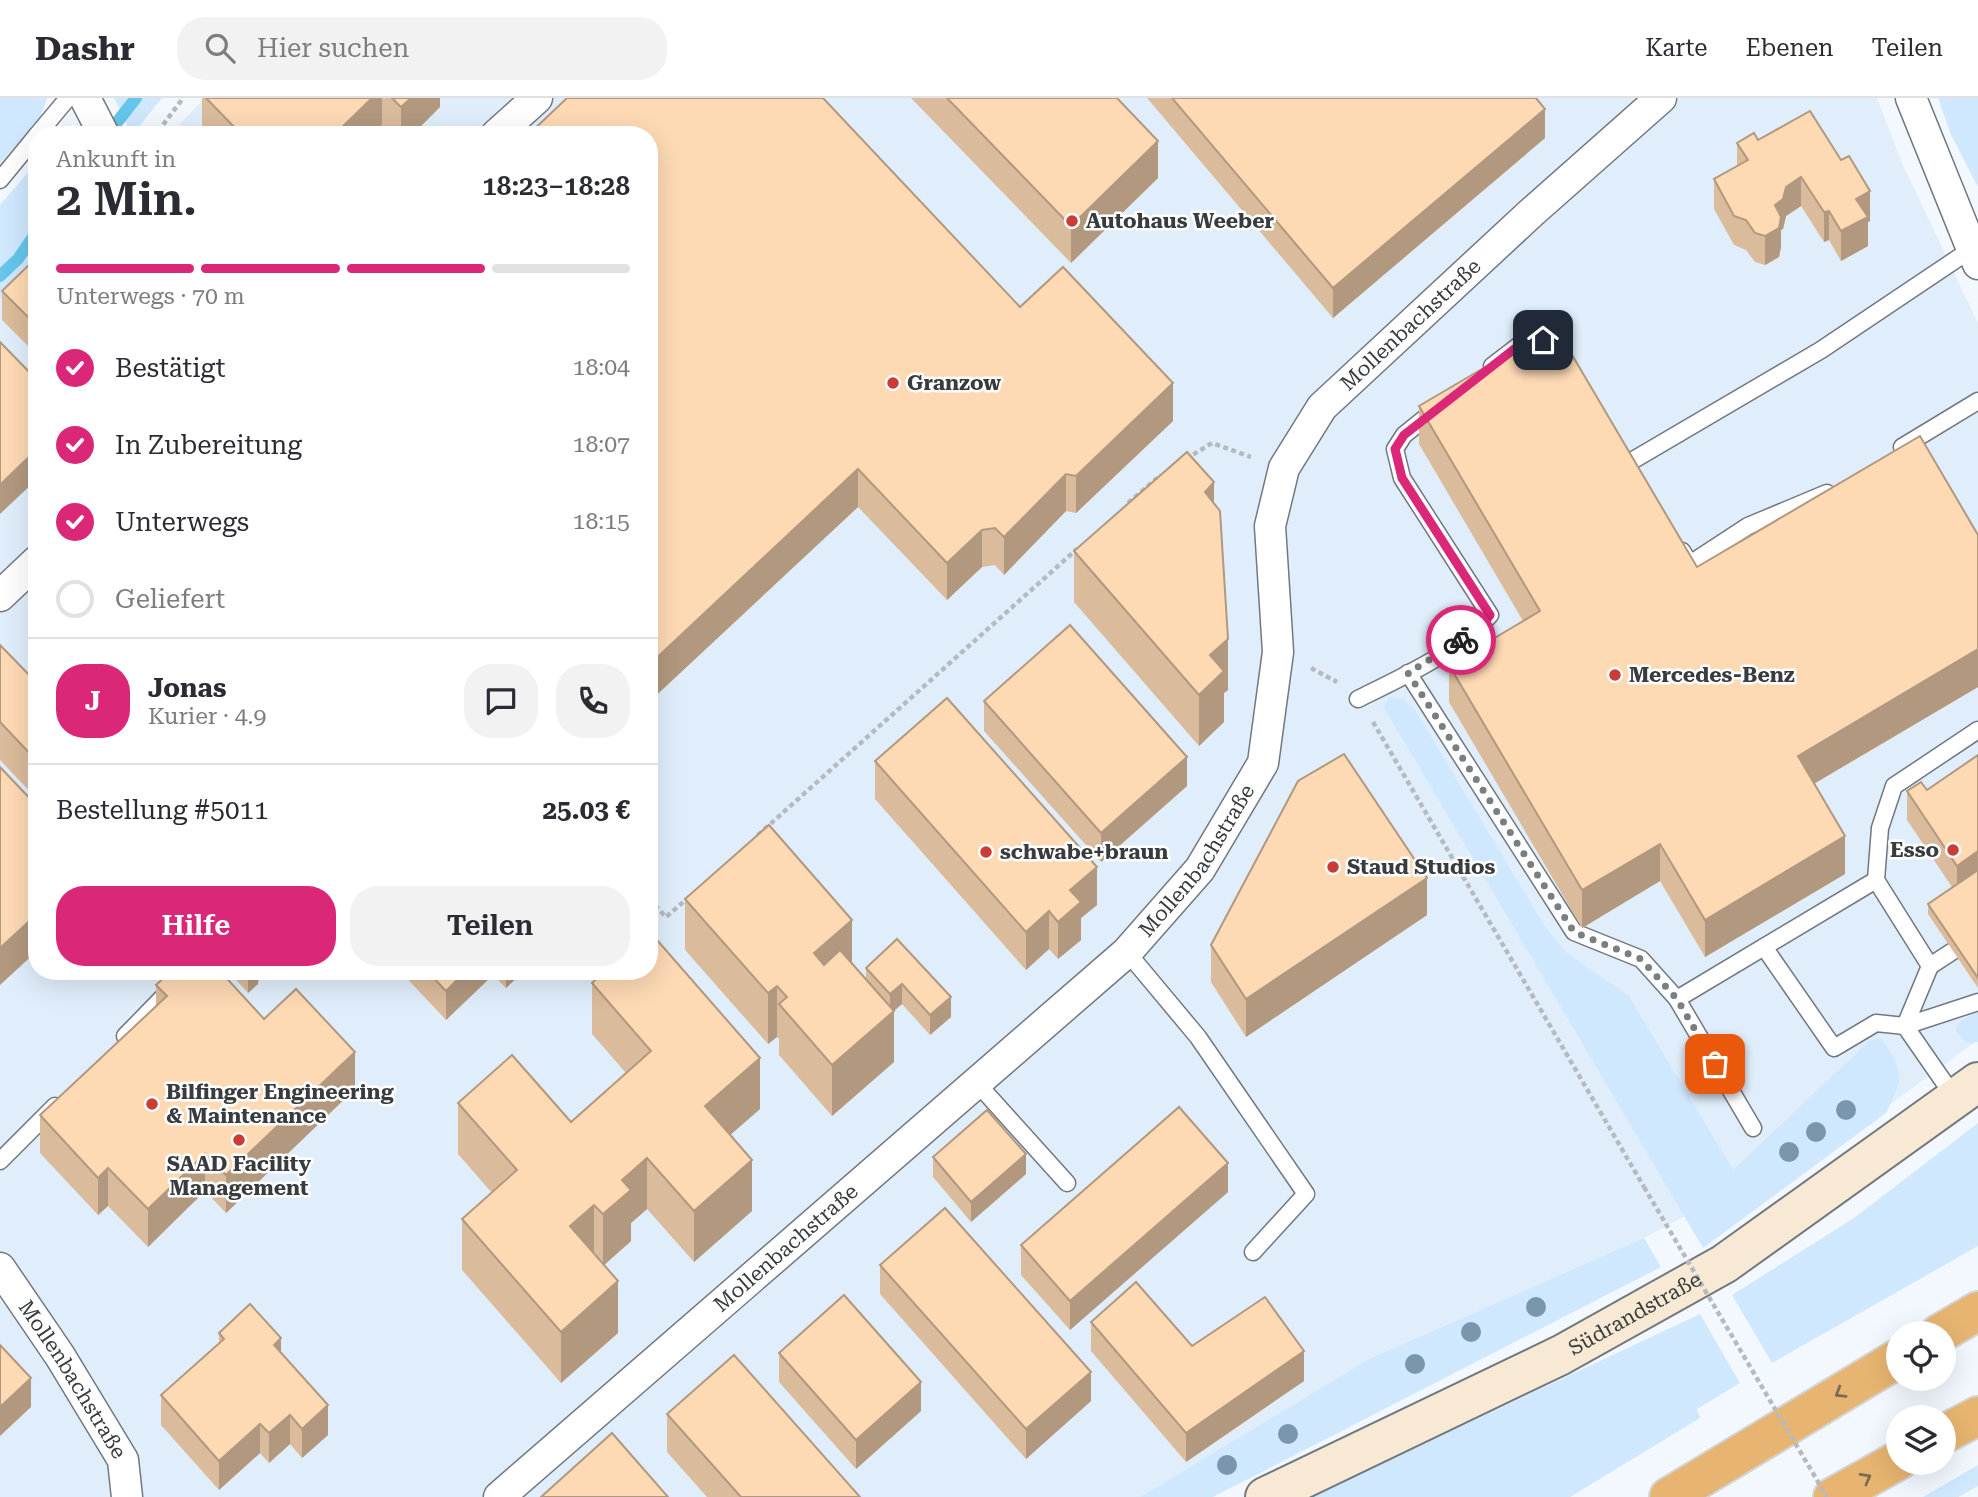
<!DOCTYPE html>
<html lang="de">
<head>
<meta charset="utf-8">
<style>
  body { margin:0; font-family:"Roboto Serif",serif; background:#f2f2f3; color:#2b2b33; height:100vh; display:flex; flex-direction:column; font-size:26px; white-space:nowrap }
  * { box-sizing:border-box; margin:0 }
  p { font-size:23px; color:#7c7c81 }
  .icon { flex:none; width:38px; height:38px; fill:none; stroke:currentColor; stroke-width:2; stroke-linecap:round; stroke-linejoin:round }
  .map { position:relative; flex:1; overflow:hidden }
  .drawer { position:absolute; left:28px; top:28px; width:630px; height:854px; display:flex; flex-direction:column; background:#fff; border-radius:28px; box-shadow:0 7px 28px #0002 }
  .drawer>* { flex:none }
  .tools { position:absolute; left:1886px; top:1223px; display:grid; gap:14px }
  .tools a { display:grid; place-items:center; width:70px; height:70px; border-radius:50%; background:#fff; box-shadow:0 7px 28px #0002; font-size:35px }
  .pin { position:absolute; display:grid; place-items:center; width:60px; height:60px; color:#fff; margin:-30px; border-radius:14px; box-shadow:0 4px 10px #0006 }
  .courier { position:absolute; display:grid; place-items:center; width:70px; height:70px; margin:-35px; border:5px solid #db2777; border-radius:50%; background:#fff; color:#222; box-shadow:0 2px 9px #0007 }
  .overview em { font-style:normal; font-weight:600 }
  .overview div { display:flex; flex-direction:column-reverse }
  .overview { display:flex; align-items:center; justify-content:space-between; height:119px; padding:0 28px }
  h1 { font-size:46px; font-weight:600; line-height:52px }
  .bar { display:grid; grid-template-columns:repeat(4,1fr); gap:10px 7px; align-content:center; height:84px; padding:0 28px }
  .bar i { height:9px; border-radius:5px; background:#e1e1e2 }
  .bar .selected { background:#db2777 }
  .bar p { grid-column:span 4 }
  .line { display:flex; align-items:center; gap:18px; padding:0 28px; border-top:2px solid #e1e1e2 }
  .line div { flex:1 }
  .round { display:grid; place-items:center; flex:none; width:74px; height:74px; border-radius:28px; background:#f2f2f3 }
  ol { padding:0 28px; list-style:none }
  li { display:flex; align-items:center; gap:21px; height:77px }
  li p { margin-inline-start:auto }
  li .icon { padding:7px; border-radius:50%; background:#db2777; color:#fff; stroke-width:4 }
  li:last-child { color:#7c7c81 }
  li i { width:38px; height:38px; border:4px solid #e1e1e2; border-radius:50% }
  .cta { display:flex; gap:14px; margin-top:auto; padding:14px 28px }
  .cta a { flex:1; height:80px; border-radius:28px; background:#db2777; color:#fff; font-size:28px; font-weight:600; line-height:80px; text-align:center }
  .cta a+a { background:#f2f2f3; color:#2b2b33 }
  header { display:flex; align-items:center; gap:42px; box-sizing:border-box; height:98px; padding:0 35px; background:#fff; border-bottom:2px solid #e1e1e2 }
  header strong { font-size:33px }
  nav { display:flex; gap:38px; margin-inline-start:auto; font-size:24px }
  .search { width:490px; height:63px; background:#f2f2f3; display:flex; align-items:center; gap:18px; box-sizing:border-box; padding:0 24px; border-radius:28px; color:#7c7c81; font-size:26px }
  .map>svg:first-child { display:block }
  .built { fill:#e0eefb }
  .green { fill:#cfe8fe }
  .lines { fill:none; stroke-linecap:round; stroke-linejoin:round }
  .stream { stroke:#65c5ea; stroke-width:12 }
  .lane-casing { stroke:#71787f; stroke-width:19 }
  .street-casing { stroke:#71787f; stroke-width:33 }
  .secondary-casing { stroke:#71787f; stroke-width:42 }
  .highway-casing { stroke:#d3d4d5; stroke-width:42 }
  .path { stroke:#b5babf; stroke-width:4.5; stroke-dasharray:5 3.5; stroke-linecap:butt }
  .lane { stroke:#fff; stroke-width:16 }
  .street { stroke:#fff; stroke-width:30 }
  .secondary { stroke:#f8e9d4; stroke-width:38 }
  .highway { stroke:#e7b571; stroke-width:38 }
  .path-bridge { stroke:#b5babf; stroke-width:4.5; stroke-dasharray:5 3.5; stroke-linecap:butt }
  .tree { fill:#7996ad }
  .wall { fill:#dabb9b }
  .shaded-wall { fill:#b1987e }
  .building { fill:#fdd9b4; stroke:#b1987e; stroke-width:2 }
  .oneway { stroke:#7e6c52 }
  .done { stroke:#797e81; stroke-width:7; stroke-dasharray:0 12.6 }
  .route { stroke:#db2777; stroke-width:9 }
  .poi-dot { fill:#ca3c34; stroke:#fff; stroke-width:2.5 }
  .labels { text-anchor:middle; dominant-baseline:central; stroke-width:5; stroke-linejoin:round; paint-order:stroke }
  .poi-label { font-size:21px; font-weight:bold; fill:#383c3e; stroke:#fff; text-anchor:start }
  .street-label { font-size:21px; fill:#383c3e; stroke:#fff }
</style>
</head>
<body>
<header>
<strong>Dashr</strong>
<div class="search"><svg class="icon" aria-label="search" viewBox="0 0 24 24"><circle cx="10" cy="10" r="6"/><path d="M15 15l6 6"/></svg>Hier suchen</div>
<nav><a>Karte</a><a>Ebenen</a><a>Teilen</a></nav>
</header>
<div class="map">
<svg width="1978" height="1399" viewBox="0 0 1978 1399">
  <rect width="100%" height="100%" fill="#f2f8fe"/>
  <!-- built -->
  <path class="built" d="M205 0H1877L1902 65 1978 225V942L1703 1143 1687 1117 1644 1140 1369 1261 1140 1399H0V201L37 167V873H649V37H169Z"/>
  <!-- green -->
  <g class="green">
    <path d="M0 0H47L39 22 0 65Z"/>
    <path d="M114 0H162L132 37Z"/>
    <path d="M1938 0H1978V89L1951 37Z"/>
    <path d="M37 64V167L0 201V107Z"/>
    <path d="M1390 599 1403 602 1414 610 1546 830 1567 855 1629 898 1733 1072 1869 943 1881 940C1904 972 1904 980 1886 1015L1703 1150 1383 608Z"/>
    <path d="M1978 912V944L1967 945 1956 934 1958 925Z"/>
    <path d="M1978 1025V1148L1772 1265 1732 1197 1854 1120Z"/>
    <path d="M1644 1140 1661 1169 1213 1399H1140L1369 1261Z"/>
    <path d="M1700 1216 1740 1285 1697 1311 1700 1320 1570 1399H1311Z"/>
    <path d="M1978 1367V1388L1958 1399H1923Z"/>
  </g>
  <g class="lines">
    <!-- stream -->
    <g class="stream">
      <path d="M107 37 136 0"/>
      <path d="M0 178 18 161 37 133"/>
    </g>
    <!-- lane casing -->
    <g class="lane-casing">
      <g id="lane">
        <path d="M37 37 68 0"/>
        <path d="M0 82 37 37"/>
        <path d="M1492 268 1522 245 1543 242 1548 245"/>
        <path d="M1902 349 1978 303"/>
        <path d="M1630 364 1821 252 1970 152"/>
        <path d="M1682 453 1690 466 1748 428 1827 395"/>
        <path d="M1408 575 1574 834 1641 861 1677 901 1876 782"/>
        <path d="M1358 601C1400 580 1460 553 1490 517L1402 380 1395 351 1404 337 1435 312"/>
        <path d="M1764 849 1834 950 1876 925 1905 928 1978 904"/>
        <path d="M1127 854 1198 939 1306 1096 1253 1154"/>
        <path d="M1930 868 1953 853"/>
        <path d="M1677 901 1753 1030"/>
        <path d="M125 938 167 895"/>
        <path d="M976 984 1067 1085"/>
        <path d="M1955 1000 1905 928 1930 868 1876 782 1880 730 1894 688 1978 632"/>
        <path d="M0 1063 55 1008"/>
      </g>
    </g>
    <!-- street casing -->
    <g class="street-casing">
      <g id="street">
        <path d="M85 0 104 37"/>
        <path d="M1911 0 1978 166"/>
        <path d="M496 37 537 0"/>
        <path d="M0 498 37 463"/>
        <path id="s1" d="M0 1170 60 1258 123 1362 127 1399"/>
        <path id="s2" d="M499 1399 1127 854 1200 771 1263 665 1278 554 1270 428 1284 370 1322 309 1531 115 1661 0"/>
      </g>
    </g>
    <!-- secondary casing -->
    <g class="secondary-casing">
      <g id="secondary">
        <path id="s3" d="M1265 1399 1561 1257 1724 1166 1978 984"/>
      </g>
    </g>
    <!-- highway casing -->
    <g class="highway-casing">
      <g id="highway">
        <path d="M1939 1236 1978 1213"/>
        <path d="M1944 1336 1978 1318"/>
        <path d="M1669 1399 1899 1260"/>
        <path d="M1833 1399 1899 1362"/>
      </g>
    </g>
    <!-- path -->
    <g class="path">
      <path d="M150 37 160 31 183 0"/>
      <path d="M1186 361 1212 345 1251 359"/>
      <path d="M1128 405 1161 377"/>
      <path d="M1311 570 1337 584"/>
      <path d="M1373 624 1644 1089"/>
      <path d="M758 737 1077 451"/>
      <path d="M649 801 666 819 689 799"/>
    </g>
    <!-- lane -->
    <use href="#lane" class="lane"/>
    <!-- street -->
    <use href="#street" class="street"/>
    <!-- secondary -->
    <use href="#secondary" class="secondary"/>
    <!-- highway -->
    <use href="#highway" class="highway"/>
    <!-- path-bridge -->
    <path class="path-bridge" d="M1644 1089 1827 1399"/>
  </g>
  <!-- trees -->
  <g class="tree">
    <circle cx="1846" cy="1012" r="10"/>
    <circle cx="1816" cy="1034" r="10"/>
    <circle cx="1789" cy="1054" r="10"/>
    <circle cx="1536" cy="1209" r="10"/>
    <circle cx="1471" cy="1234" r="10"/>
    <circle cx="1415" cy="1266" r="10"/>
    <circle cx="1288" cy="1336" r="10"/>
    <circle cx="1227" cy="1367" r="10"/>
  </g>
  <!-- wall -->
  <g class="wall">
    <path d="M202 0H440V9L412 37H391L382 27 372 37H205L202 34Z"/>
    <path d="M911 0H1117L1158 80 1071 165Z"/>
    <path d="M1147 0H1536L1545 40 1333 220Z"/>
    <path d="M649 37 1020 209 1173 323 1076 415 1066 413 1004 477 995 467 982 469 947 502 858 409 649 604Z"/>
    <path d="M1758 42 1870 123 1868 124V148L1841 163 1829 142 1824 144 1801 108 1786 118 1783 131 1781 132V149L1779 159 1765 167 1755 164 1746 152 1734 147 1714 111V81L1737 68V45Z"/>
    <path d="M37 159V257L2 222V193Z"/>
    <path d="M1419 308 1697 469 1978 437V589L1814 686 1845 776 1705 859 1660 783 1582 830 1449 604V567L1523 523 1419 346Z"/>
    <path d="M1214 405 1228 592 1224 595V624L1199 648 1074 504V453Z"/>
    <path d="M0 547 37 585V701L0 662Z"/>
    <path d="M984 603 1187 688 1101 764 984 633Z"/>
    <path d="M1978 647V890L1928 816V806L1952 789 1907 722V693L1927 692 1978 657Z"/>
    <path d="M875 663 1097 807 1081 820V842L1058 861 1049 851 1026 872 875 701Z"/>
    <path d="M685 801 866 881V870L897 841 951 919 930 937 902 906 894 913V964L832 1018 779 957V941L777 939 768 946 685 852Z"/>
    <path d="M1427 817 1246 939 1211 884V847Z"/>
    <path d="M228 873H259L258 886 248 895Z"/>
    <path d="M400 873H524L506 890 493 877 446 922Z"/>
    <path d="M592 885 760 1011 730 1037 752 1113 694 1164 647 1111 631 1125V1143L604 1167 618 1235 561 1285 462 1172V1121L492 1095 458 1056V1005L571 1024 626 975 592 936Z"/>
    <path d="M156 887 355 991 226 1115 205 1093 148 1149 108 1108 98 1117 40 1055V1017L156 908Z"/>
    <path d="M933 1059 1026 1076 971 1124 933 1079Z"/>
    <path d="M1228 1094 1070 1232 1021 1177V1147Z"/>
    <path d="M880 1167 1091 1303 1026 1361 880 1196Z"/>
    <path d="M1091 1224 1192 1248 1304 1283 1186 1364 1091 1253Z"/>
    <path d="M219 1235 281 1255 328 1337 302 1360 290 1346 269 1365 260 1355 219 1392 161 1327V1297L219 1246Z"/>
    <path d="M779 1255 921 1313 856 1371 779 1284Z"/>
    <path d="M667 1316 860 1399H707L667 1354Z"/>
  </g>
  <!-- shaded-wall -->
  <g class="shaded-wall">
    <path d="M372 0H382V27L372 37H338V33Z"/>
    <path d="M411 0H440V9L412 37H401V9Z"/>
    <path d="M1545 11V40L1333 220V190Z"/>
    <path d="M1158 43V80L1071 165V128Z"/>
    <path d="M1801 79V108L1786 118 1783 131 1781 132V149L1779 159 1765 167V138L1775 107 1786 89Z"/>
    <path d="M1870 93V123L1868 124V148L1841 163V133L1856 101Z"/>
    <path d="M1829 113V142L1824 144V114Z"/>
    <path d="M1173 285V323L1076 415V378Z"/>
    <path d="M37 351V381L0 416V387Z"/>
    <path d="M858 371V409L649 604V567Z"/>
    <path d="M1066 376V413L1004 477V439Z"/>
    <path d="M1214 384V435L1205 394Z"/>
    <path d="M982 432V469L947 502V465Z"/>
    <path d="M1228 541V592L1224 595V624L1199 648V597L1210 557Z"/>
    <path d="M1978 551V589L1798 695V658Z"/>
    <path d="M1187 659V688L1101 764V735Z"/>
    <path d="M1845 738V776L1705 859V822Z"/>
    <path d="M1660 746V783L1582 830V792Z"/>
    <path d="M1978 753V783L1957 797V768Z"/>
    <path d="M1097 769V807L1081 820V842L1058 861V824L1070 792Z"/>
    <path d="M1427 780V817L1246 939V901Z"/>
    <path d="M1049 813V851L1026 872V834Z"/>
    <path d="M37 816V853L0 887V850Z"/>
    <path d="M852 822V873L814 906V855Z"/>
    <path d="M250 873H259L258 886 248 895V874Z"/>
    <path d="M466 873H493V877L446 922V893Z"/>
    <path d="M506 873H524L506 890Z"/>
    <path d="M902 886V906L890 916V896Z"/>
    <path d="M777 888V939L768 946V895Z"/>
    <path d="M951 899V919L930 937V917Z"/>
    <path d="M894 913V964L832 1018V967Z"/>
    <path d="M355 954V991L226 1115V1077Z"/>
    <path d="M760 960V1011L705 1059V1008Z"/>
    <path d="M205 1056V1093L148 1149V1111Z"/>
    <path d="M1026 1056V1076L971 1124V1104Z"/>
    <path d="M647 1060V1111L631 1125V1143L603 1168V1116L622 1082Z"/>
    <path d="M752 1062V1113L694 1164V1113Z"/>
    <path d="M1228 1065V1094L1070 1232V1203Z"/>
    <path d="M108 1070V1108L98 1117V1080Z"/>
    <path d="M594 1107V1158L570 1128Z"/>
    <path d="M618 1183V1235L561 1285V1234Z"/>
    <path d="M281 1240V1270L274 1247Z"/>
    <path d="M1304 1253V1283L1186 1364V1335Z"/>
    <path d="M1091 1274V1303L1026 1361V1331Z"/>
    <path d="M31 1280V1309L0 1338V1309Z"/>
    <path d="M921 1284V1313L856 1371V1342Z"/>
    <path d="M328 1307V1337L302 1360V1331Z"/>
    <path d="M290 1317V1346L269 1365V1335Z"/>
    <path d="M260 1326V1355L219 1392V1363Z"/>
  </g>
  <!-- building -->
  <g class="building">
    <path d="M206 0H372L338 33 341 37H235L239 34Z"/>
    <path d="M392 0H411L401 9Z"/>
    <path d="M567 0H823L1020 209 1063 169 1173 285 1076 378 1066 376 1004 439 995 430 982 432 947 465 858 371 649 567V37H528Z"/>
    <path d="M947 0H1117L1158 43 1071 128Z"/>
    <path d="M1172 0H1536L1545 11 1333 190Z"/>
    <path d="M1810 13 1841 62 1849 58 1870 93 1856 101 1868 119 1841 133 1829 113 1824 114 1801 79 1786 89 1783 101 1775 107 1781 119 1779 130 1765 138 1755 135 1746 122 1734 118 1714 81 1748 62 1737 45 1754 35 1758 42Z"/>
    <path d="M37 159V228L2 193Z"/>
    <path d="M1555 228 1697 469 1920 338 1978 437V551L1798 658 1845 738 1705 822 1660 746 1582 792 1449 567 1540 513 1419 308Z"/>
    <path d="M0 244 37 282V351L0 387Z"/>
    <path d="M1187 354 1214 384 1205 394 1220 413 1228 541 1210 557 1224 573 1199 597 1074 453Z"/>
    <path d="M1070 527 1187 659 1101 735 984 603Z"/>
    <path d="M0 547 37 585V663L0 624Z"/>
    <path d="M947 600 1097 769 1070 792 1081 804 1058 824 1049 813 1026 834 875 663Z"/>
    <path d="M1344 656 1427 780 1246 901 1211 847 1298 683Z"/>
    <path d="M1978 657V753L1957 768 1907 693 1921 684 1927 692Z"/>
    <path d="M0 669 37 708V816L0 850Z"/>
    <path d="M769 727 852 822 814 855 824 867 840 852 894 913 832 967 779 906 787 899 777 888 768 895 685 801Z"/>
    <path d="M1978 772V880L1928 806Z"/>
    <path d="M650 834 760 960 705 1008 752 1062 694 1113 647 1060 622 1082 631 1092 603 1116 594 1107 570 1128 618 1183 561 1234 462 1121 517 1072 458 1005 512 957 571 1024 651 953 592 885 605 873H649Z"/>
    <path d="M897 841 951 899 930 917 902 886 890 896 866 870Z"/>
    <path d="M171 873H220L264 921 296 891 355 954 226 1077 205 1056 148 1111 108 1070 98 1080 40 1017 167 898 156 887Z"/>
    <path d="M427 873H466L446 893Z"/>
    <path d="M1179 1009 1228 1065 1070 1203 1021 1147Z"/>
    <path d="M987 1012 1026 1056 971 1104 933 1059Z"/>
    <path d="M945 1110 1091 1274 1026 1331 880 1167Z"/>
    <path d="M1136 1184 1192 1248 1265 1199 1304 1253 1186 1335 1091 1224Z"/>
    <path d="M844 1197 921 1284 856 1342 779 1255Z"/>
    <path d="M250 1206 281 1240 274 1247 328 1307 302 1331 290 1317 269 1335 260 1326 219 1363 161 1297 224 1241 219 1235Z"/>
    <path d="M0 1247 31 1280 0 1309Z"/>
    <path d="M734 1257 860 1399H741L667 1316Z"/>
    <path d="M612 1335 668 1399H541Z"/>
  </g>
  <!-- one-way arrows -->
  <defs><path id="oneway-chevron" d="M-2-3.5L2.5 0L-2 3.5" fill="none" stroke-width="1.6" stroke-linecap="round" stroke-linejoin="round" transform="scale(1.75)"/></defs>
  <g class="oneway">
    <use href="#oneway-chevron" transform="translate(1840 1295) rotate(149)"/>
    <use href="#oneway-chevron" transform="translate(1866 1380) rotate(-29)"/>
  </g>
  <g class="lines">
    <!-- done -->
    <path class="done" d="M1461 542 1408 575 1574 834 1641 861 1677 901 1715 966"/>
    <!-- route -->
    <path class="route" d="M1461 542 1479 530 1490 517 1402 380 1395 351 1404 337 1522 245 1543 242"/>
  </g>
  <!-- markers -->
  <g class="poi-dot">
    <circle cx="1072" cy="123" r="7"/>
    <circle cx="893" cy="285" r="7"/>
    <circle cx="1615" cy="577" r="7"/>
    <circle cx="1953" cy="752" r="7"/>
    <circle cx="986" cy="754" r="7"/>
    <circle cx="1333" cy="769" r="7"/>
    <circle cx="152" cy="1006" r="7"/>
    <circle cx="239" cy="1042" r="7"/>
  </g>
  <g class="labels">
    <!-- poi labels -->
    <g class="poi-label">
      <text x="1086" y="123">Autohaus Weeber</text>
      <text x="907" y="285">Granzow</text>
      <text x="1629" y="577">Mercedes-Benz</text>
      <text x="1939" y="752" text-anchor="end">Esso</text>
      <text x="1000" y="754">schwabe+braun</text>
      <text x="1347" y="769">Staud Studios</text>
      <text x="166" y="994">Bilfinger Engineering<tspan x="166" dy="24">&amp; Maintenance</tspan></text>
      <text x="239" y="1066" text-anchor="middle">SAAD Facility<tspan x="239" dy="24">Management</tspan></text>
    </g>
    <!-- street labels -->
    <g class="street-label">
      <text stroke="none"><textPath href="#s2" startOffset="1556">Mollenbachstraße</textPath></text>
      <text stroke="none"><textPath href="#s2" startOffset="947">Mollenbachstraße</textPath></text>
      <text stroke="none"><textPath href="#s2" startOffset="380">Mollenbachstraße</textPath></text>
      <text stroke="none"><textPath href="#s3" startOffset="413">Südrandstraße</textPath></text>
      <text stroke="none"><textPath href="#s1" startOffset="133">Mollenbachstraße</textPath></text>
    </g>
  </g>
</svg>
<div class="tools">
<a><svg class="icon" aria-label="locate" viewBox="0 0 24 24"><circle cx="12" cy="12" r="6"/><path d="M12 2v4M12 18v4M2 12h4M18 12h4"/></svg></a>
<a><svg class="icon" aria-label="layers" viewBox="0 0 24 24"><path d="M12 4l9 5-9 5-9-5zM3 14l9 5 9-5"/></svg></a>
</div>
<div class="pin" style="left:1715px;top:966px;background:#ea580c"><svg class="icon" aria-label="bag" viewBox="0 0 24 24"><path d="M5 8h14l-1 12H6zM9 8a3 3 0 0 1 6 0"/></svg></div>
<div class="pin" style="left:1543px;top:242px;background:#1f2937"><svg class="icon" aria-label="home" viewBox="0 0 24 24"><path d="M3 11l9-7 9 7M6 9v11h12V9"/></svg></div>
<div class="courier" style="left:1461px;top:542px"><svg class="icon" aria-label="bike" viewBox="0 0 24 24"><circle cx="6" cy="16" r="4"/><circle cx="18" cy="16" r="4"/><path d="M6 16l4-8h5l3 8M10 8l3 8H6M13 5h3"/></svg></div>
<section class="drawer">
<div class="overview"><div><h1>2 Min.</h1><p>Ankunft in</p></div><em>18:23–18:28</em></div>
<div class="bar"><i class="selected"></i><i class="selected"></i><i class="selected"></i><i></i><p>Unterwegs · 70 m</p></div>
<ol>
<li><svg class="icon" aria-label="check" viewBox="0 0 24 24"><path d="M5 12l5 5 9-10"/></svg>Bestätigt<p>18:04</p></li>
<li><svg class="icon" aria-label="check" viewBox="0 0 24 24"><path d="M5 12l5 5 9-10"/></svg>In Zubereitung<p>18:07</p></li>
<li><svg class="icon" aria-label="check" viewBox="0 0 24 24"><path d="M5 12l5 5 9-10"/></svg>Unterwegs<p>18:15</p></li>
<li><i></i>Geliefert</li>
</ol>
<div class="line" style="height:126px"><b class="round" style="background:#db2777;color:#fff">J</b><div><b>Jonas</b><p>Kurier · 4.9</p></div><a class="round"><svg class="icon" aria-label="chat" viewBox="0 0 24 24"><path d="M4 5h16v11H9l-5 4z"/></svg></a><a class="round"><svg class="icon" aria-label="phone" viewBox="0 0 24 24"><path d="M5 4h4l2 5-3 2q2 4 5 5l2-3 5 2v4C11 20 4 13 5 4z"/></svg></a></div>
<div class="line" style="height:91px"><div>Bestellung #5011</div><b>25.03 €</b></div>
<div class="cta"><a>Hilfe</a><a>Teilen</a></div>
</section>
</div>
</body>
</html>
